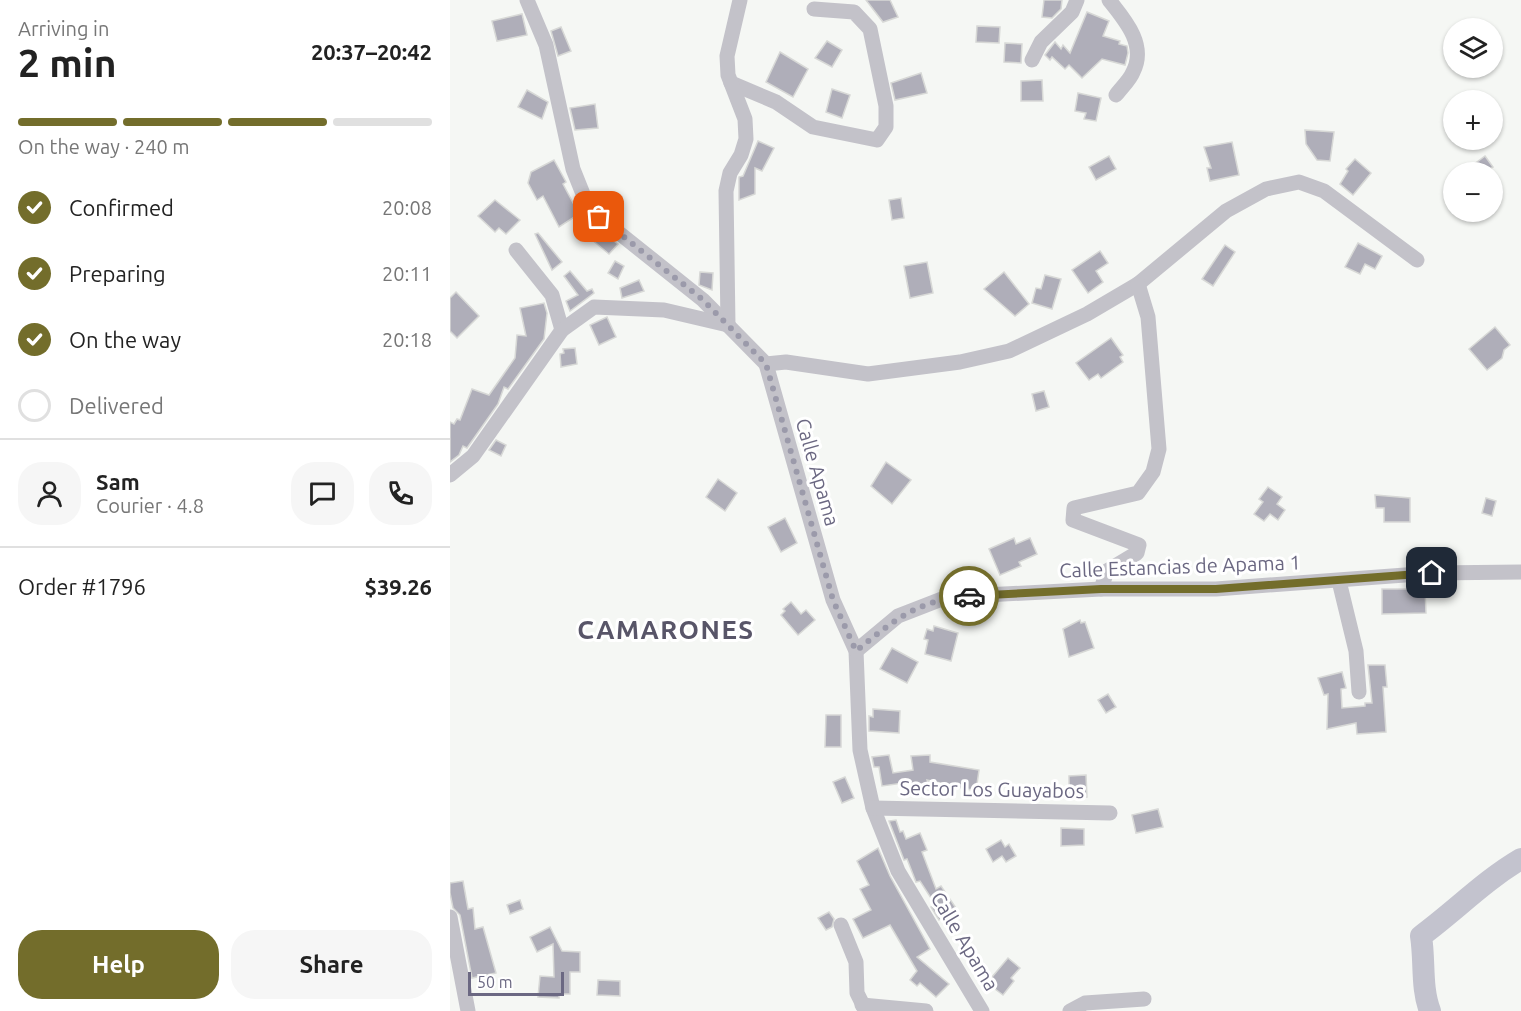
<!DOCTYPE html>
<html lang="en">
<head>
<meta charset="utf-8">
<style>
  body { margin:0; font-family:Ubuntu,sans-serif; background:#f6f6f6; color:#222; height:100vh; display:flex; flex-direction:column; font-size:22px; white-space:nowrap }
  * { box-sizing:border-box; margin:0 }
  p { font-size:20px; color:#767676 }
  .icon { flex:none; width:33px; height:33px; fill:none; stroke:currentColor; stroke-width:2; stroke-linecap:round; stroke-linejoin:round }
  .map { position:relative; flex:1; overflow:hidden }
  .side { display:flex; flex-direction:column; background:#fff; width:450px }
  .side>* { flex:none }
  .fabs { position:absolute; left:993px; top:18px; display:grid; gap:12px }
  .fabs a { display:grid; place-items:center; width:60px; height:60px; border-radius:50%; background:#fff; box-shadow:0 2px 4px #0004; font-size:30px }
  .scale { position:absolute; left:18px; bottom:15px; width:96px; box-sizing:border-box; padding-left:6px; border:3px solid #6b6882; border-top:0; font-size:16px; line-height:21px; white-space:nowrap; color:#6b6882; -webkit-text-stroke:4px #fff; paint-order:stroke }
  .pin { position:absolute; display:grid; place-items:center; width:51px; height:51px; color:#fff; margin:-26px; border-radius:12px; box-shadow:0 3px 9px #0006 }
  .courier { position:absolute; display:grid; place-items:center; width:60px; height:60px; margin:-30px; border:4px solid #736d2b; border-radius:50%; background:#fff; color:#222; box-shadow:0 2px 8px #0007 }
  .summary em { font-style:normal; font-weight:700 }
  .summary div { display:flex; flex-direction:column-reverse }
  .summary { display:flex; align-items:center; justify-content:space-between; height:102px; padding:0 18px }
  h1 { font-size:39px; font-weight:700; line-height:45px }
  .bar { display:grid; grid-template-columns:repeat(4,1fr); gap:9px 6px; align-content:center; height:72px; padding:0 18px }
  .bar i { height:8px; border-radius:4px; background:#e0e0e0 }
  .bar .on { background:#736d2b }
  .bar p { grid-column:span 4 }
  .line { display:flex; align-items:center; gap:15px; padding:0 18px; border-top:2px solid #e0e0e0 }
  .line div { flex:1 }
  .round { display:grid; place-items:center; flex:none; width:63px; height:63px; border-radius:24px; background:#f6f6f6 }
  ol { padding:0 18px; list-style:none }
  li { display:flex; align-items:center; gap:18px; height:66px }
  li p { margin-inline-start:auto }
  li .icon { padding:6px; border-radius:50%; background:#736d2b; color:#fff; stroke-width:4 }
  li:last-child { color:#767676 }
  li i { width:33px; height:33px; border:3px solid #e0e0e0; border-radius:50% }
  .primary-button { display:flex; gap:12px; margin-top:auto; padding:12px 18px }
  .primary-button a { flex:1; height:69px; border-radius:24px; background:#736d2b; color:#fff; font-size:24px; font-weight:700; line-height:69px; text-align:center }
  .primary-button a+a { background:#f6f6f6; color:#222 }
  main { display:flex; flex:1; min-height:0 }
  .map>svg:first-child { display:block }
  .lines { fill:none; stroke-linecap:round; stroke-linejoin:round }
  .river { stroke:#c3c3ce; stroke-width:22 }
  .building { fill:#afaeb9; stroke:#d7d8d6; stroke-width:1.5 }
  .minor { stroke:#c3c2c9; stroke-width:15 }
  .done { stroke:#9b9aaa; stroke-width:6; stroke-dasharray:0 10.8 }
  .route { stroke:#736d2b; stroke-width:8 }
  .labels { text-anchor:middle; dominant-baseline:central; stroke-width:6; stroke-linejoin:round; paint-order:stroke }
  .street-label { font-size:20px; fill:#6b6882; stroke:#fff }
  .district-label { font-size:26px; font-weight:bold; letter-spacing:1.5px; fill:#585568; stroke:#fff }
</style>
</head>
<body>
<main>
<section class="side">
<div class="summary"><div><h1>2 min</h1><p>Arriving in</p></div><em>20:37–20:42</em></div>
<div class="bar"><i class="on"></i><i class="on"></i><i class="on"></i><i></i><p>On the way · 240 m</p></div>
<ol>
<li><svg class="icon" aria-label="check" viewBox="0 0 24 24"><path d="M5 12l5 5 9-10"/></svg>Confirmed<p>20:08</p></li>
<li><svg class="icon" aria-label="check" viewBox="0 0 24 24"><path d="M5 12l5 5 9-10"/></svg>Preparing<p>20:11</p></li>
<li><svg class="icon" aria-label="check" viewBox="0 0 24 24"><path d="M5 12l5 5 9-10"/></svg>On the way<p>20:18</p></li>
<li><i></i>Delivered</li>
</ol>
<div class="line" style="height:108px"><a class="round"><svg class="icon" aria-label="person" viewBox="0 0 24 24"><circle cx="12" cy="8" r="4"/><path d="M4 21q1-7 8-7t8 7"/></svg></a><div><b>Sam</b><p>Courier · 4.8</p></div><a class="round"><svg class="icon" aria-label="chat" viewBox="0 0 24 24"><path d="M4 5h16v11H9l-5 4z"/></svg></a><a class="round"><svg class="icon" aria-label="phone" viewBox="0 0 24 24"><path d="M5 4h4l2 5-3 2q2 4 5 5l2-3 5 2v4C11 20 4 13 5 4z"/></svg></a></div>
<div class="line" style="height:78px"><div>Order #1796</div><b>$39.26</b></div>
<div class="primary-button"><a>Help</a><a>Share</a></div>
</section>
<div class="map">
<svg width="1071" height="1011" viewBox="0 0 1071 1011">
  <rect width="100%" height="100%" fill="#f5f7f4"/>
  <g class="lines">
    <!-- river -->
    <path class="river" d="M980 1011C971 988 975 961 971 936 1005 911 1035 880 1071 859"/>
  </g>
  <!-- building -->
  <g class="building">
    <path d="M416 0H440L448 17 433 22Z"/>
    <path d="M594 0H612L611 9 602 18 592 17Z"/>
    <path d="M637 12 659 21 653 36 670 41 669 44 677 46 678 53 675 65 652 59 632 78 619 65 615 69 602 57 600 60 595 55 605 42 611 49 613 45 620 53Z"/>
    <path d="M72 14 77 35 47 41 42 21Z"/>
    <path d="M527 26 550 27 549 43 526 42Z"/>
    <path d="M111 27 121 51 108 56 101 31Z"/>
    <path d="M377 41 392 50 382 67 365 58Z"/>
    <path d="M555 43 572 44 571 63 554 62Z"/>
    <path d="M330 52 358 69 343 97 316 82Z"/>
    <path d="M471 73 477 93 445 100 441 83Z"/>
    <path d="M592 80 593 101H571V81Z"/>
    <path d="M382 89 400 95 392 118 376 112Z"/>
    <path d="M77 90 98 102 92 119 68 107Z"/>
    <path d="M628 93 651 98 646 121 634 119 636 113 625 111Z"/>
    <path d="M145 104 148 128 125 130 120 108Z"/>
    <path d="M855 130 884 132 880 161 867 160 856 144Z"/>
    <path d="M308 141 324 148 312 171 305 168V194L289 200V177L293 176Z"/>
    <path d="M782 142 789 175 760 181 757 168H761L754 147Z"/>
    <path d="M659 156 666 169 646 180 639 167Z"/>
    <path d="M1035 156 1043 167 1035 172H1028L1023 165Z"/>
    <path d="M905 159 921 173 903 195 890 184 898 171 896 169Z"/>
    <path d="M104 160 116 182 113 184 129 214 109 227 93 196 87 200 78 183 81 172Z"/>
    <path d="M451 198 454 218 442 220 439 200Z"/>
    <path d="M45 200 70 220 56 234 49 228 45 232 28 216Z"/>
    <path d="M149 230 168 244 159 254 141 239Z"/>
    <path d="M88 233 112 262 102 270 85 234Z"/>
    <path d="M908 243 932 256 925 269 915 264 910 274 895 267Z"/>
    <path d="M775 245 785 252 763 286 752 279Z"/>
    <path d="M650 251 658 263 646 271 653 282 638 293 622 270Z"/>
    <path d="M165 261 174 266 168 279 158 273Z"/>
    <path d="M477 262 483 293 460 298 454 266Z"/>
    <path d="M120 271 137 291 142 289 144 293 120 311 116 301 128 295 114 276Z"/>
    <path d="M250 272 263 273 262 290 249 285Z"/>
    <path d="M554 272 579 304 565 316 534 289Z"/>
    <path d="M595 275 611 279 602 309 582 303 586 288 591 289Z"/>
    <path d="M189 280 194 291 172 298 170 288Z"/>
    <path d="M6 292 29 316 7 338 0 331V298Z"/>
    <path d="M94 303 97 313 94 339 58 389 54 387 48 404 17 448 13 446 9 455 0 462V422L4 424 7 419 10 420 22 389 39 395 65 358 67 335 76 336 70 308Z"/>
    <path d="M157 317 166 337 149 345 140 325Z"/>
    <path d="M1045 327 1060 345 1054 350 1052 358 1037 370 1019 349Z"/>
    <path d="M661 338 673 355 670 357 673 362 651 378 648 374 639 380 626 363Z"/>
    <path d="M125 348 127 364 111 367 110 354 114 353 113 349Z"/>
    <path d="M594 391 599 407 586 411 582 394Z"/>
    <path d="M46 440 56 445 51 456 39 450Z"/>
    <path d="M436 462 461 480 442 504 421 486Z"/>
    <path d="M268 479 287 493 275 511 256 497Z"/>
    <path d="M818 487 832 497 827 504 835 510 828 520 820 514 814 521 804 514 813 502 809 499Z"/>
    <path d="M925 495 960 498V522H934V508H926Z"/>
    <path d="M1036 498 1046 501 1042 516 1032 513Z"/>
    <path d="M335 518 347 543 331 552 318 527Z"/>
    <path d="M564 538 566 544 580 538 587 554 569 562 571 566 550 575 539 549Z"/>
    <path d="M932 589H975L976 613 932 614Z"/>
    <path d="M341 602 351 614 356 610 365 620 348 635 331 615 335 611 333 609Z"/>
    <path d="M630 620 631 623 635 622 644 648 619 657 613 629Z"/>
    <path d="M484 626 508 633 501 661 475 654 478 640 474 639 477 629 483 631Z"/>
    <path d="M442 648 468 662 457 683 430 669Z"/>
    <path d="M918 665H935L937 687H933L936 732 907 734 906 723 877 729 878 694 874 695 868 678 892 672 896 688 891 689 892 708 915 706V703H922Z"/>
    <path d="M658 694 666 707 656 713 648 700Z"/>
    <path d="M423 709 450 711 449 733 419 731V716L423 717Z"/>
    <path d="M376 715H391V747H375Z"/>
    <path d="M439 755 443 773 463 770 461 756 480 755V762L529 770 526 791 477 780 478 783 471 784V787L453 788V783L432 786 429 767H424L422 757Z"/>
    <path d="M636 775 637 797 619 798V776Z"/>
    <path d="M395 777 404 798 392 803 383 782Z"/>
    <path d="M708 809 713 827 686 833 682 815Z"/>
    <path d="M446 820 450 832 453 831 456 839 470 833 477 850 472 852 486 889 491 886 506 908 489 920 481 907 485 904 470 881 466 882 457 859 454 860 439 821Z"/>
    <path d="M611 828 634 829V845L611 846Z"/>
    <path d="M551 840 555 847 559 844 566 856 556 862 552 856 543 862 536 849Z"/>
    <path d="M428 848 440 876 480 949 467 957 499 984 486 997 470 983 467 986 460 980 467 971 440 925 413 938 403 919 421 910 410 889 419 885 407 861Z"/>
    <path d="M13 881 18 909 23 908 25 929 33 927 46 973 22 978 10 915 3 908 0 893V883Z"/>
    <path d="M70 900 73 909 60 914 57 905Z"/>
    <path d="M379 912 384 919 382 927 376 930 368 918Z"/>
    <path d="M100 927 112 951 130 952V972H120V994H109V998L88 997 90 976 104 977 103 944 87 952 80 937Z"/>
    <path d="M558 958 570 968 561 978 564 981 553 995 537 983Z"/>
    <path d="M148 980 170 981V996L147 995Z"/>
  </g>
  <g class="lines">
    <!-- minor -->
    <g class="minor">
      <path d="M77 0 96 45 123 169 139 209 253 300 316 364 383 600 406 651 410 750 423 808 448 871 532 1011"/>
      <path d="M659 0C675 20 697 45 683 72 680 80 671 88 666 95"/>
      <path d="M582 60 591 42 622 12 627 0"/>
      <path d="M281 83 326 102 363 127 427 140 436 127V106L420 29 404 12 364 9"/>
      <path d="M66 250 102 295 112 330"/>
      <path d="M278 325 276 191 280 173 291 155 296 139 295 119 278 75 277 56 290 0"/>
      <path d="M316 364 336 362 418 374 510 362 559 351 637 314 688 284 776 211 816 189 849 182 874 191 967 260"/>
      <path d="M0 475 23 456 112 330 144 307 214 310 278 325"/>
      <path d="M889 581 906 651 909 692"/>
      <path d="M651 589 657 571 687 553 689 545 623 520 624 508 688 493 703 472 709 449 698 317 688 284"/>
      <path d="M406 651 448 616 497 597 651 589H766L982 573 1071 572"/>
      <path d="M423 808 660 813"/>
      <path d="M0 917 18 1011"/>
      <path d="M391 925 406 962 407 993 416 1011"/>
      <path d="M412 1005 476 1011"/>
      <path d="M620 1011 635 1003 694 999"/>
    </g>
  </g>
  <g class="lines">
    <!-- done -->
    <path class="done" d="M149 217 253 300 316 364 383 600 406 651C443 621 469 599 519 596"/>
    <!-- route -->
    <path class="route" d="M519 596 651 589H766L982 573"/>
  </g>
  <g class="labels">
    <!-- street labels -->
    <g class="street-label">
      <text transform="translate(368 472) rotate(74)">Calle Apama</text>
      <text transform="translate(730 566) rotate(-2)">Calle Estancias de Apama 1</text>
      <text transform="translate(542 789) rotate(1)">Sector Los Guayabos</text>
      <text transform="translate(515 941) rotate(59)">Calle Apama</text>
    </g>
    <!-- district labels -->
    <g class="district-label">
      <text x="216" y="629">CAMARONES</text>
    </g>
  </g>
</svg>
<div class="fabs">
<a><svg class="icon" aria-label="layers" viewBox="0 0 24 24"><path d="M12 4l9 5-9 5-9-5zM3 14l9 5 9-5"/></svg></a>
<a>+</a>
<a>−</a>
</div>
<div class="scale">50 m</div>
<div class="pin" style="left:149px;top:217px;background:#ea580c"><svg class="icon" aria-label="bag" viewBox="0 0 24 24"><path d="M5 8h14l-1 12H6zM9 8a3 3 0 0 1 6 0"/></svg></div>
<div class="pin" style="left:982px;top:573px;background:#1f2937"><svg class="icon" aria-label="home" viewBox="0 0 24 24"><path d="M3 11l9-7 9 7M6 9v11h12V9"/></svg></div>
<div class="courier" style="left:519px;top:596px"><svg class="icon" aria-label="car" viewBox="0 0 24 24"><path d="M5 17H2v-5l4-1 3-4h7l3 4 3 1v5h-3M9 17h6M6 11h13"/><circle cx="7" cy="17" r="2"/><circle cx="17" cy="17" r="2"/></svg></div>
</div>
</main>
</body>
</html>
